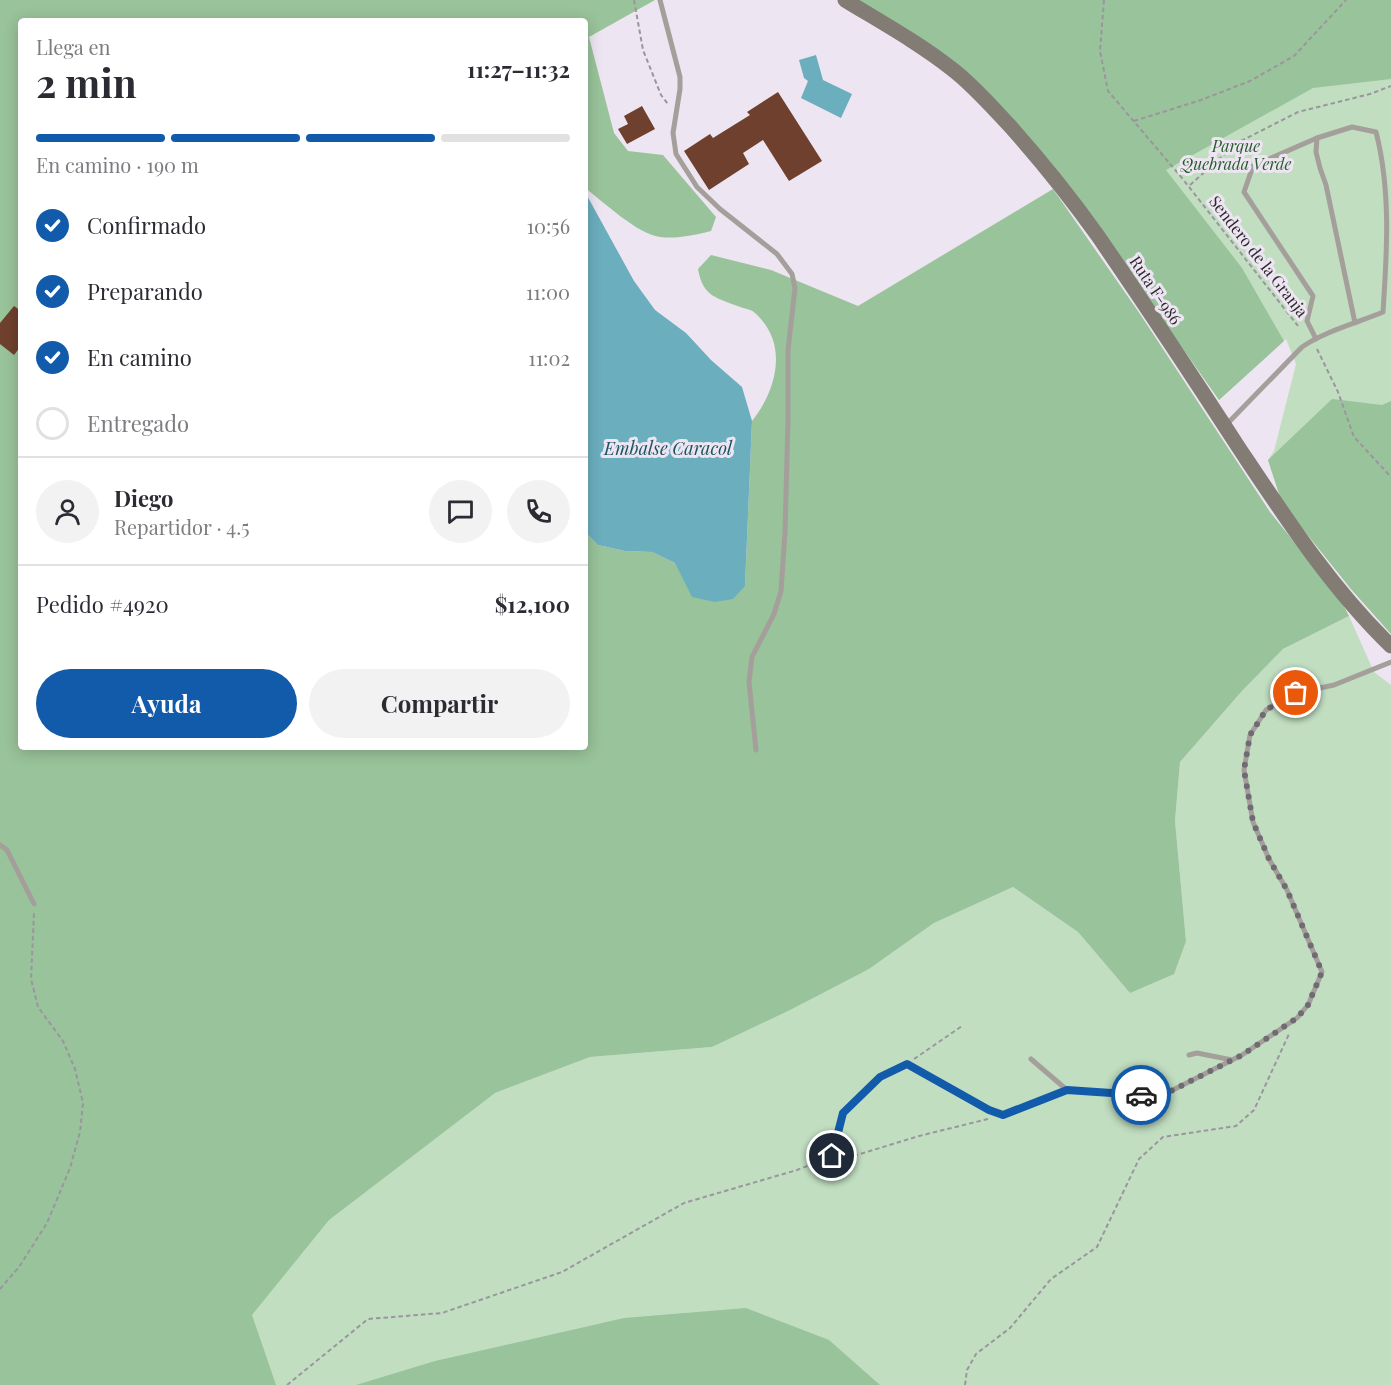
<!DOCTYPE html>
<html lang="es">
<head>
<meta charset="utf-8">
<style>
  body { margin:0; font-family:"Playfair Display",serif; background:#f2f2f3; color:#2b2b33; height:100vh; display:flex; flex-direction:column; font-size:22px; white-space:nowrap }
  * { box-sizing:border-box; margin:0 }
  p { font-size:20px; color:#7c7c81 }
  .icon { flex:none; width:33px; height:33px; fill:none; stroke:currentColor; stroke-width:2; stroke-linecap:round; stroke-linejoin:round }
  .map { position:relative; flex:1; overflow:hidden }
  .sheet { position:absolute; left:18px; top:18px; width:570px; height:732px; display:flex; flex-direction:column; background:#fff; border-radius:6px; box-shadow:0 3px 15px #0003 }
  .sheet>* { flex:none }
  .pin { position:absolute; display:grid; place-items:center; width:51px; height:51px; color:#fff; margin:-26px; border:3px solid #fff; border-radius:50%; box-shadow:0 2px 6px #0007 }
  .courier { position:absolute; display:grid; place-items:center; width:60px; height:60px; margin:-30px; border:4px solid #125aaa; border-radius:50%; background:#fff; color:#222; box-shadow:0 2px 8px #0007 }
  .headline em { font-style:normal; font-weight:700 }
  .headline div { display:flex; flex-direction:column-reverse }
  .headline { display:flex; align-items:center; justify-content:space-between; height:102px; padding:0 18px }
  h1 { font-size:39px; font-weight:700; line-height:45px }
  .bar { display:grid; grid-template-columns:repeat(4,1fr); gap:9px 6px; align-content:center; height:72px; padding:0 18px }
  .bar i { height:8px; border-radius:4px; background:#e1e1e2 }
  .bar .active { background:#125aaa }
  .bar p { grid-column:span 4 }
  .line { display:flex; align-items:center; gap:15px; padding:0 18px; border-top:2px solid #e1e1e2 }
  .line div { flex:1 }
  .round { display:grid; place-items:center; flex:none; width:63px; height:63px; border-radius:32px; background:#f2f2f3 }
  ol { padding:0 18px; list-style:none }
  li { display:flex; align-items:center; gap:18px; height:66px }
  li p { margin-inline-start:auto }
  li .icon { padding:6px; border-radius:50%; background:#125aaa; color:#fff; stroke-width:4 }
  li:last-child { color:#7c7c81 }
  li i { width:33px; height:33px; border:3px solid #e1e1e2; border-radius:50% }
  .button { display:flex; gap:12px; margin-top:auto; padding:12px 18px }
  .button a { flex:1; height:69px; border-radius:36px; background:#125aaa; color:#fff; font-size:24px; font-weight:700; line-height:69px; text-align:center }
  .button a+a { background:#f2f2f3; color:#2b2b33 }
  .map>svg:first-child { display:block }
  .green { fill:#c1dec1 }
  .forest { fill:#99c39a }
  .water { fill:#6baebe }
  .building { fill:#6f402d }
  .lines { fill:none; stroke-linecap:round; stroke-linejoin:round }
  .path { stroke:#9b959e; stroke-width:2; stroke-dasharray:4.5 3; stroke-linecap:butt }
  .lane { stroke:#a49f9b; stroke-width:5 }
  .secondary { stroke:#827c75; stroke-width:15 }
  .done { stroke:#706b72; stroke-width:6; stroke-dasharray:0 10.8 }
  .route { stroke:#125aaa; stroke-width:8 }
  .labels { text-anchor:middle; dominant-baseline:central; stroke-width:6; stroke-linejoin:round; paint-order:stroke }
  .park-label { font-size:16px; font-style:italic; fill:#245d2a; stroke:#ede5f1 }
  .street-label { font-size:16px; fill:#2d2a2e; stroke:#ede5f1 }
  .water-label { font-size:18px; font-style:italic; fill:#1b5460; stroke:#ede5f1 }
</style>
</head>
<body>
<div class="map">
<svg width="1391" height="1385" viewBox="0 0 1391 1385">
  <rect width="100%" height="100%" fill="#ede5f1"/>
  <!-- green -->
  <g class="green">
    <path d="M1391 0V634L1351 589 1282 503 1268 460 1274 451 1296 364 1286 339 1219 400 1073 192Z"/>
    <path d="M1349 616 1374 672 1391 685V1385H260L235 1313 319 1209 495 1093 590 1057 712 1047 869 969 934 923 1013 887 1078 932 1130 993 1186 941 1175 821 1180 762 1242 691 1283 649Z"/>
  </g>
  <!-- forest -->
  <g class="forest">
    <path d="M0 0H655L589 37 614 133 628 151 663 155 716 217 711 231C695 235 677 239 660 237 637 234 604 202 585 188V21H21V747H585V532L598 545 625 551 652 552 675 563 745 586 752 421C777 390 789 343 755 313 752 310 747 309 743 308 718 298 703 298 698 269L711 255 771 270 858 306 1053 189 1140 314 1270 512 1340 599 1349 616 1283 649 1242 691 1180 762 1175 821 1186 941 1174 974 1130 993 1078 932 1013 887 934 923 869 969 790 1010 712 1047 590 1057 495 1093 329 1220 252 1315 276 1385H0Z"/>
    <path d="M856 0H1391V79L1313 88 1166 170 1242 268 1284 341 1219 400 1073 192 995 102Z"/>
    <path d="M1332 399 1382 405 1391 401V634L1351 589 1282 503 1268 460Z"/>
    <path d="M746 1308 829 1340 880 1385H356L435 1361 624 1318Z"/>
  </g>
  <!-- water -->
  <g class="water">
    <path d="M816 55 823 80 852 94 841 118 801 98 808 81 804 78 799 60Z"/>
    <path d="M585 192 634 281 655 310 686 333 711 360 742 387 752 421 745 586 733 599 715 602 692 597 675 563 652 552 625 551 598 545 585 532Z"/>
  </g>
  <!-- building -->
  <g class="building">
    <path d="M778 92 822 161 789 181 763 140 743 153 749 164 709 190 684 151 710 134 713 138 750 115 747 112Z"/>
    <path d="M642 106 655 129 627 144 618 129 628 124 624 116Z"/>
    <path d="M14 306 21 311V346L14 355 0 344V323Z"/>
  </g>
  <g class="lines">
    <!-- path -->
    <g class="path">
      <path d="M634 0 643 50 661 95 668 104"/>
      <path d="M1104 0 1100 51 1108 91 1182 178 1298 326"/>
      <path d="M1134 121 1201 100 1250 81 1294 56 1346 0"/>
      <path d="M1190 185 1237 143 1298 112 1370 94 1391 86"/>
      <path d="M1317 349 1338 392 1354 437 1391 477"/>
      <path d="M914 1059 962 1026"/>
      <path d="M839 1157 847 1158 919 1136 988 1119"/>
      <path d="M0 1289 19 1267 47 1223 70 1168 80 1132 83 1103 75 1069 63 1041 38 1007 31 979 34 913"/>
      <path d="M287 1385 368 1319 442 1313 562 1272 684 1203 797 1170 825 1159"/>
      <path d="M965 1385 967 1370 976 1354 1010 1328 1051 1279 1097 1247 1139 1159 1163 1137 1236 1126 1254 1110 1289 1034"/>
    </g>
    <!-- lane -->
    <g class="lane">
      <path d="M660 0 680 77V89L673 133 676 154 697 187 720 209 777 254 792 274 795 288 788 350V420L785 532 781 591 774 614 752 657 749 682 756 750"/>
      <path d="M1316 339 1307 321 1313 296 1244 192 1253 166 1317 138"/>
      <path d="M1226 425 1302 347C1325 331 1357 323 1383 312 1387 252 1391 190 1376 132L1352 127 1317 138 1316 152 1320 168 1326 185 1355 323"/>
      <path d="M0 845 7 850 34 904"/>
      <path d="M1189 1055 1197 1053 1232 1060"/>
      <path d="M1031 1059 1067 1090 1159 1097 1242 1055 1297 1018 1308 1005 1322 972 1287 890 1269 859 1253 822 1244 770 1250 735 1266 710 1296 693 1334 685 1391 662"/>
      <path d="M832 1156 842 1113 880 1077 907 1064 989 1110 1003 1115 1067 1090"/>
    </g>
    <!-- secondary -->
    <path class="secondary" d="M845 0C881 22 919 43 952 69 973 85 992 107 1010 126 1042 162 1071 198 1098 236 1146 306 1193 377 1239 448 1285 517 1331 588 1391 646"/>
  </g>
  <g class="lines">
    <!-- done -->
    <path class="done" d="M1141 1095 1159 1097 1177 1088 1242 1055 1297 1018 1308 1005 1322 972 1287 890 1269 859 1253 822 1244 770 1250 735 1266 710 1296 693"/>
    <!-- route -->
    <path class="route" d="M832 1156 843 1113 880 1077 907 1064 989 1110 1003 1115 1067 1090 1141 1095"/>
  </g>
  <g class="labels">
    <!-- park labels -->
    <g class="park-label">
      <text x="1236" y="145">Parque<tspan x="1236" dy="18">Quebrada Verde</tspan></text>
    </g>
    <!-- street labels -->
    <g class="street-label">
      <text transform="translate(1259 256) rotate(52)">Sendero de la Granja</text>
      <text transform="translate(1156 290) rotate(56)">Ruta F-986</text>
    </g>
    <!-- water labels -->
    <g class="water-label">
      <text x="668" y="448">Embalse Caracol</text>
    </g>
  </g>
</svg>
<div class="pin" style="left:1296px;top:693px;background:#ea580c"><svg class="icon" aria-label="bag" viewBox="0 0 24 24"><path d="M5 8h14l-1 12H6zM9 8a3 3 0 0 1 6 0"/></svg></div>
<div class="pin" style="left:832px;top:1156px;background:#1f2937"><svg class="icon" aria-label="home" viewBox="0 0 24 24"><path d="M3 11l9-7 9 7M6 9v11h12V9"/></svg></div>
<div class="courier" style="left:1141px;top:1095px"><svg class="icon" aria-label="car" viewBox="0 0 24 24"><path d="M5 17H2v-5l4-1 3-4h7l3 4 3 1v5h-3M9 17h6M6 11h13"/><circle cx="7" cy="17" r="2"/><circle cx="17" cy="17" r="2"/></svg></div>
<section class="sheet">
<div class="headline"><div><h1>2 min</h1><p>Llega en</p></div><em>11:27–11:32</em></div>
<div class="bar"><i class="active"></i><i class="active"></i><i class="active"></i><i></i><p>En camino · 190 m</p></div>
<ol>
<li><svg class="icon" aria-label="check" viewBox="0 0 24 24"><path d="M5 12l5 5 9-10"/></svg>Confirmado<p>10:56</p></li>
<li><svg class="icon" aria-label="check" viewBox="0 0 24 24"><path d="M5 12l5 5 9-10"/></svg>Preparando<p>11:00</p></li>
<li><svg class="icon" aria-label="check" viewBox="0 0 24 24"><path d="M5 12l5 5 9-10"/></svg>En camino<p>11:02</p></li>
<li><i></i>Entregado</li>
</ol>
<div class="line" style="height:108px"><a class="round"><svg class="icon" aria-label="person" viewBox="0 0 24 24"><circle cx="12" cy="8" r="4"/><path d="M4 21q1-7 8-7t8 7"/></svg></a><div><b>Diego</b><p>Repartidor · 4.5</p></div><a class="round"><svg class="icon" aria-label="chat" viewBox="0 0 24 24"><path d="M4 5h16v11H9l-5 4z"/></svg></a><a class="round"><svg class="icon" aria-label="phone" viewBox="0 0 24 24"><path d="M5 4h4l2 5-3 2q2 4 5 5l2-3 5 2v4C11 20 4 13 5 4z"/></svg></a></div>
<div class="line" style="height:78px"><div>Pedido #4920</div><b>$12,100</b></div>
<div class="button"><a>Ayuda</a><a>Compartir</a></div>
</section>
</div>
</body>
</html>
